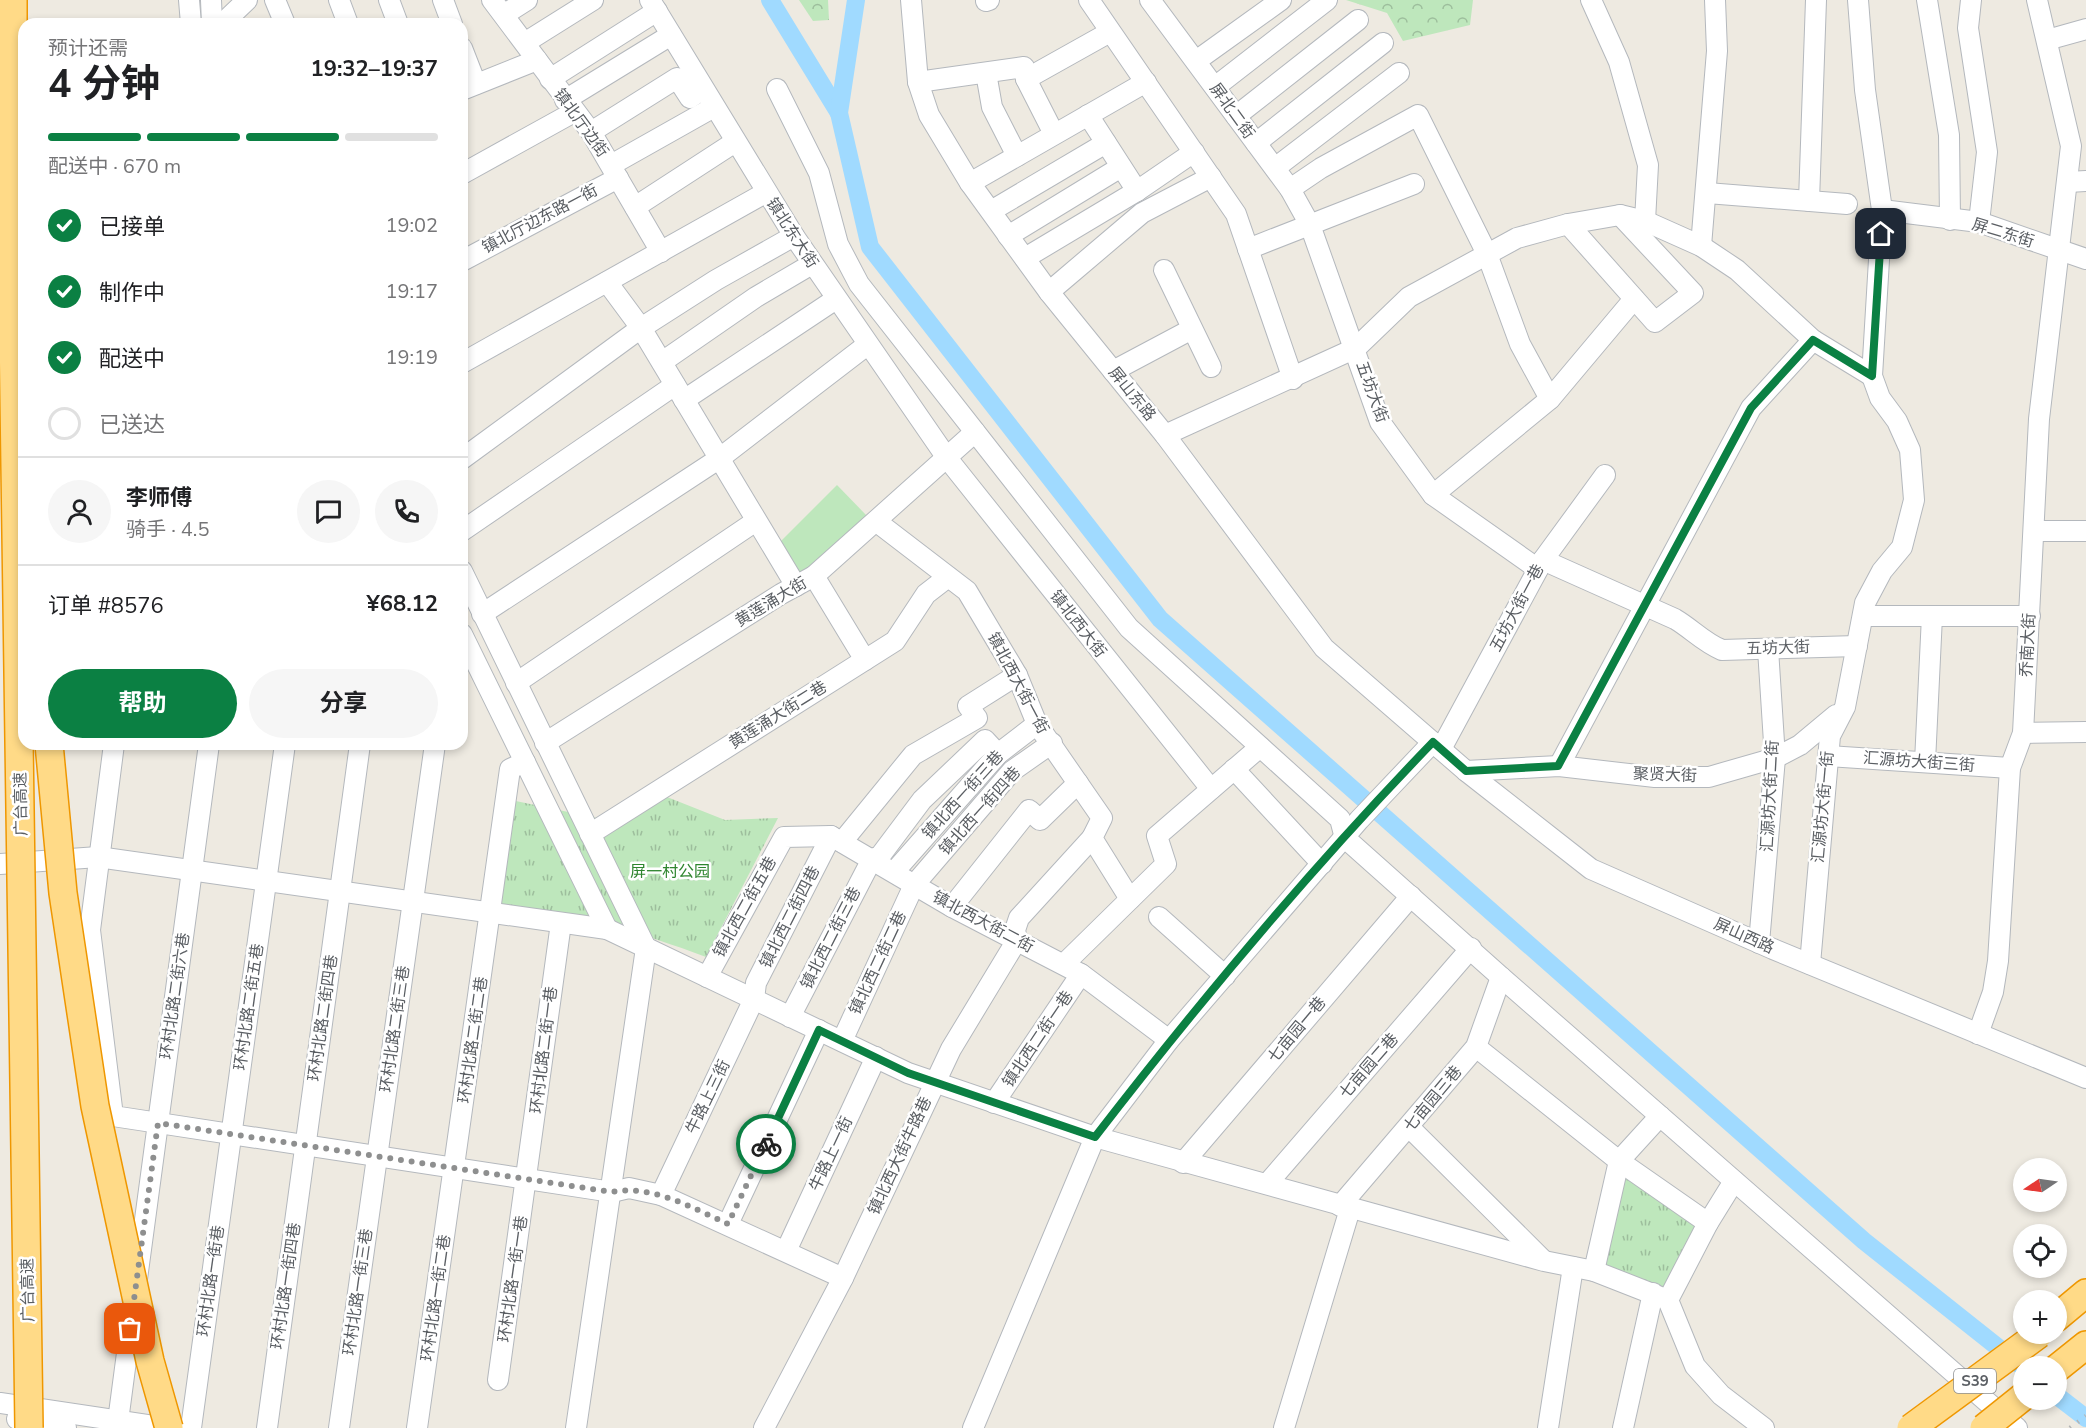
<!DOCTYPE html>
<html lang="zh">
<head>
<meta charset="utf-8">
<style>
  body { margin:0; font-family:"Nunito Sans","Noto Sans SC",sans-serif; background:#f6f6f6; color:#202124; height:100vh; display:flex; flex-direction:column; font-size:22px; white-space:nowrap }
  * { box-sizing:border-box; margin:0 }
  p { font-size:20px; color:#757577 }
  .icon { flex:none; width:33px; height:33px; fill:none; stroke:currentColor; stroke-width:2; stroke-linecap:round; stroke-linejoin:round }
  .map { position:relative; flex:1; overflow:hidden }
  .details { position:absolute; left:18px; top:18px; width:450px; height:732px; display:flex; flex-direction:column; background:#fff; border-radius:18px; box-shadow:0 3px 9px #0003 }
  .details>* { flex:none }
  .needle { width:39px; rotate:257deg }
  .buttons { position:absolute; left:2013px; top:1158px; display:grid; gap:12px }
  .buttons a { display:grid; place-items:center; width:54px; height:54px; border-radius:50%; background:#fff; box-shadow:0 3px 9px #0003; font-size:30px }
  .pin { position:absolute; display:grid; place-items:center; width:51px; height:51px; color:#fff; margin:-26px; border-radius:12px; box-shadow:0 3px 9px #0006 }
  .courier { position:absolute; display:grid; place-items:center; width:60px; height:60px; margin:-30px; border:4px solid #0b8043; border-radius:50%; background:#fff; color:#222; box-shadow:0 2px 8px #0007 }
  .summary em { font-style:normal; font-weight:700 }
  .summary div { display:flex; flex-direction:column-reverse }
  .summary { display:flex; align-items:center; justify-content:space-between; height:102px; padding:0 30px }
  h1 { font-size:39px; font-weight:700; line-height:45px }
  .bar { display:grid; grid-template-columns:repeat(4,1fr); gap:9px 6px; align-content:center; height:72px; padding:0 30px }
  .bar i { height:8px; border-radius:4px; background:#e0e0e0 }
  .bar .active { background:#0b8043 }
  .bar p { grid-column:span 4 }
  .line { display:flex; align-items:center; gap:15px; padding:0 30px; border-top:2px solid #e0e0e0 }
  .line div { flex:1 }
  .round { display:grid; place-items:center; flex:none; width:63px; height:63px; border-radius:32px; background:#f6f6f6 }
  ol { padding:0 30px; list-style:none }
  li { display:flex; align-items:center; gap:18px; height:66px }
  li p { margin-inline-start:auto }
  li .icon { padding:6px; border-radius:50%; background:#0b8043; color:#fff; stroke-width:4 }
  li:last-child { color:#757577 }
  li i { width:33px; height:33px; border:3px solid #e0e0e0; border-radius:50% }
  .primary-button { display:flex; gap:12px; margin-top:auto; padding:12px 30px }
  .primary-button a { flex:1; height:69px; border-radius:36px; background:#0b8043; color:#fff; font-size:24px; font-weight:700; line-height:69px; text-align:center }
  .primary-button a+a { background:#f6f6f6; color:#202124 }
  .map>svg:first-child { display:block }
  .forest { fill:url(#forest-crowns) }
  .park { fill:url(#park-tufts) }
  .pitch { fill:#bee7bc }
  .lines { fill:none; stroke-linecap:round; stroke-linejoin:round }
  .canal { stroke:#a0daff; stroke-width:18 }
  .minor-casing { stroke:#b4b8bd; stroke-width:22 }
  .highway-casing { stroke:#ef9700; stroke-width:30 }
  .minor { stroke:#fff; stroke-width:20 }
  .highway { stroke:#ffda87; stroke-width:27 }
  .rail { stroke:#b3b4b4; stroke-width:4.5; stroke-dasharray:1.5 8; stroke-linecap:butt }
  .highway-bridge-casing { stroke:#ef9700; stroke-width:30; stroke-linecap:butt }
  .highway-bridge { stroke:#ffda87; stroke-width:27 }
  .done { stroke:#8e8f8f; stroke-width:6; stroke-dasharray:0 10.8 }
  .route { stroke:#0b8043; stroke-width:8 }
  .labels { text-anchor:middle; dominant-baseline:central; stroke-width:5; stroke-linejoin:round; paint-order:stroke }
  .shield { fill:#fff; stroke:#8c8e92; stroke-width:1.5 }
  .shield-label { font-size:15px; font-weight:bold; fill:#5a5e63 }
  .street-label { font-size:16px; fill:#5a5e63; stroke:#fff }
  .park-label { font-size:16px; fill:#2f852f; stroke:#fff }
</style>
</head>
<body>
<div class="map">
<svg width="2086" height="1428" viewBox="0 0 2086 1428">
  <defs>
    <pattern id="forest-crowns" width="20" height="18" patternUnits="userSpaceOnUse" patternTransform="scale(1.5)"><rect width="20" height="18" fill="#bee7bc"/><path d="M2 6a3 3 0 1 1 6 0M12 15a3 3 0 1 1 6 0" fill="none" stroke="#9dbe9c"/></pattern>
    <pattern id="park-tufts" width="24" height="20" patternUnits="userSpaceOnUse" patternTransform="scale(1.5)"><rect width="24" height="20" fill="#bee7bc"/><path d="M3 7l-1-3M5 7V3M7 7l1-3M15 17l-1-3M17 17v-4M19 17l1-3" fill="none" stroke="#9dbe9c"/></pattern>
  </defs>
  <rect width="100%" height="100%" fill="#eeeae1"/>
  <!-- forest -->
  <g class="forest">
    <path d="M799 0H828L829 20 813 21Z"/>
    <path d="M1346 0H1473L1470 25 1403 41 1387 13Z"/>
  </g>
  <!-- park -->
  <g class="park">
    <path d="M662 795 725 820 778 818 706 957C639 932 570 912 500 905L511 800 616 822Z"/>
    <path d="M1623 1175 1700 1226 1666 1290 1601 1266Z"/>
  </g>
  <!-- pitch -->
  <path class="pitch" d="M837 485 867 516 805 577 775 547Z"/>
  <g class="lines">
    <!-- canal -->
    <g class="canal">
      <path d="M770 0 839 113"/>
      <path d="M856 0 839 113 870 247 1160 619 1864 1241 2024 1368"/>
      <path d="M2056 1395 2086 1418"/>
    </g>
    <!-- minor casing -->
    <g class="minor-casing">
      <g id="minor">
        <path d="M189 0 191 24"/>
        <path d="M211 0 212 24"/>
        <path d="M275 0 285 24"/>
        <path d="M339 0 348 24"/>
        <path d="M389 0 398 24"/>
        <path d="M443 0 452 24"/>
        <path d="M492 0 591 132 661 252"/>
        <path d="M650 0 794 236 947 458 1211 789"/>
        <path d="M911 0 918 82 929 115 970 183 1049 292 1165 435 1324 648 1466 771 1591 869 1773 949 2086 1078"/>
        <path d="M1089 0 1236 214 1293 379"/>
        <path d="M1150 0 1290 189 1310 225 1380 422 1433 495 1538 569"/>
        <path d="M1591 0 1619 62 1648 165 1645 221"/>
        <path d="M1927 0 1949 135 1950 220"/>
        <path d="M1971 0 1968 28 1987 152 1979 222"/>
        <path d="M986 1 989 0"/>
        <path d="M505 14 527 0"/>
        <path d="M222 24 247 0"/>
        <path d="M2047 40 2086 29"/>
        <path d="M526 42 593 0"/>
        <path d="M462 48 476 84"/>
        <path d="M1196 61 1281 0"/>
        <path d="M986 73 992 107 1017 156"/>
        <path d="M550 79 657 11"/>
        <path d="M1026 79 1110 32"/>
        <path d="M918 82 1024 67 1026 79 1054 134"/>
        <path d="M1215 87 1327 0"/>
        <path d="M777 89 819 173 838 244 859 284 1129 628 1340 819 1345 838 1501 977 2017 1428"/>
        <path d="M462 90 537 60"/>
        <path d="M565 100 671 35"/>
        <path d="M1088 115 1137 191"/>
        <path d="M1236 116 1358 20"/>
        <path d="M591 132 677 78 690 98 703 89"/>
        <path d="M1256 143 1383 43"/>
        <path d="M611 165 714 107"/>
        <path d="M1275 168 1399 73"/>
        <path d="M462 174 574 112"/>
        <path d="M2068 182 2086 181"/>
        <path d="M970 183 1146 82"/>
        <path d="M1290 189 1321 168 1418 115 1487 254 1520 344 1550 399"/>
        <path d="M1707 193 1847 204"/>
        <path d="M1809 201 1816 0"/>
        <path d="M635 207 735 142"/>
        <path d="M1882 210 1979 222 2086 259"/>
        <path d="M991 211 1106 143"/>
        <path d="M1568 224 1655 322 1693 293 1620 215"/>
        <path d="M1008 236 1121 167"/>
        <path d="M1701 246 1717 51 1715 0"/>
        <path d="M1248 249 1414 184"/>
        <path d="M1025 258 1137 191 1194 152"/>
        <path d="M462 261 618 178"/>
        <path d="M1164 270 1211 367"/>
        <path d="M607 282 641 328 796 586"/>
        <path d="M1049 292 1142 213 1211 177"/>
        <path d="M662 362 756 297 812 264"/>
        <path d="M462 363 765 193"/>
        <path d="M1113 371 1192 329"/>
        <path d="M684 400 836 299"/>
        <path d="M1165 435 1356 348 1409 297 1517 238 1568 224 1620 215 1645 221 1701 246 1737 270 1813 340 1872 376"/>
        <path d="M462 459 641 328 716 280 794 236"/>
        <path d="M1433 495 1550 399 1634 299"/>
        <path d="M877 522 967 591 1017 675 1037 724 1102 818 1092 838 1130 899"/>
        <path d="M462 531 675 385"/>
        <path d="M2034 531H2086"/>
        <path d="M1543 560 1675 619C1692 629 1703 642 1722 650L1857 646"/>
        <path d="M462 571 646 948 576 1428"/>
        <path d="M814 576 865 660"/>
        <path d="M482 614 720 458 867 345"/>
        <path d="M1863 616H2030"/>
        <path d="M462 634 607 929"/>
        <path d="M516 683 756 521"/>
        <path d="M2023 733 2086 732"/>
        <path d="M545 743 781 594 814 576 975 432"/>
        <path d="M114 744 90 930 113 1116 612 1192 629 1188 661 1195 843 1278"/>
        <path d="M1441 749 1543 560 1605 475"/>
        <path d="M1828 756 2010 768"/>
        <path d="M1925 762 1932 616"/>
        <path d="M1559 766 1751 408 1813 340"/>
        <path d="M1234 769 1322 864"/>
        <path d="M1466 771 1559 766 1655 777H1709L1775 758 1800 745 1836 715"/>
        <path d="M590 834 895 641 926 594 948 577"/>
        <path d="M842 842 913 755 977 718 968 706 1017 675"/>
        <path d="M0 864 98 857 607 929 908 1073 1095 1137 1544 1261 1594 1271 1668 1300 1695 1366 1721 1395 1764 1428"/>
        <path d="M894 872 998 754 1037 724"/>
        <path d="M952 907 1029 810 1040 820 1078 783"/>
        <path d="M1159 917 1225 976"/>
        <path d="M1759 943 1775 758 1768 649"/>
        <path d="M1064 964 1166 864 1157 836 1260 747"/>
        <path d="M1810 964 1830 736 1845 707 1865 603 1882 571 1902 547 1914 500 1910 450 1897 421 1880 398 1872 376 1882 210 1865 90 1858 0"/>
        <path d="M707 977 784 837 831 836 952 907 1081 974 1169 1040"/>
        <path d="M790 1017 872 859 880 856 922 800 985 740 998 754"/>
        <path d="M1978 1034 1993 992 1998 961 2010 768 2023 733 2039 419 2071 146 2037 0"/>
        <path d="M842 1041 914 885 1012 771 1052 743"/>
        <path d="M1476 1047 1619 1161 1708 1223"/>
        <path d="M994 1103 1081 974"/>
        <path d="M1409 1127 1542 1259"/>
        <path d="M1183 1163 1411 896"/>
        <path d="M1267 1184 1471 948"/>
        <path d="M661 1195 754 999 756 983 831 836"/>
        <path d="M1340 1206 1476 1047 1501 977"/>
        <path d="M728 1224 819 1030"/>
        <path d="M786 1251 876 1057"/>
        <path d="M1594 1271 1619 1161 1660 1116"/>
        <path d="M137 1279 209 744"/>
        <path d="M1668 1300 1708 1223 1734 1181"/>
        <path d="M498 1380 561 923"/>
        <path d="M0 1403 167 1428"/>
        <path d="M17 1419 66 1428"/>
        <path d="M118 1421 133 1308"/>
        <path d="M191 1428 285 744"/>
        <path d="M267 1428 360 744"/>
        <path d="M339 1428 435 744"/>
        <path d="M417 1428 510 769 525 762"/>
        <path d="M764 1428 843 1278 951 1049 1017 940 1015 930 1019 918 1092 838"/>
        <path d="M973 1428 1095 1137 1169 1040 1359 820 1433 742"/>
        <path d="M1284 1428 1350 1209"/>
        <path d="M1548 1428 1573 1267"/>
        <path d="M1623 1428 1653 1293"/>
      </g>
    </g>
    <!-- highway casing -->
    <g class="highway-casing">
      <g id="highway">
        <path d="M2056 1318 2086 1293"/>
        <path d="M2056 1369 2086 1345"/>
      </g>
    </g>
    <!-- minor -->
    <use href="#minor" class="minor"/>
    <!-- highway -->
    <use href="#highway" class="highway"/>
    <!-- rail -->
    <path class="rail" d="M2070 1428 2086 1416"/>
    <!-- highway-bridge casing -->
    <g class="highway-bridge-casing">
      <g id="highway-bridge">
        <path d="M13 0V328L29 1428"/>
        <path d="M49 744 63 893 95 1106 150 1361 169 1428"/>
        <path d="M1911 1428 2039 1334"/>
        <path d="M1984 1428 2024 1396"/>
      </g>
    </g>
    <!-- highway-bridge -->
    <use href="#highway-bridge" class="highway-bridge"/>
  </g>
  <g class="lines">
    <!-- done -->
    <path class="done" d="M130 1329 158 1123 612 1192C652 1184 692 1208 728 1224L766 1144"/>
    <!-- route -->
    <path class="route" d="M766 1144 819 1030 908 1073 1095 1137C1200 1001 1313 866 1433 742L1466 771 1558 766 1751 408 1813 340 1872 376 1881 234"/>
  </g>
  <g class="labels">
    <!-- shield labels -->
    <rect class="shield" x="1954" y="1369" width="42" height="24" rx="4.5"/>
    <g class="shield-label">
      <text x="1975" y="1381">S39</text>
    </g>
    <!-- street labels -->
    <g class="street-label">
      <text transform="translate(1232 111) rotate(54)">屏北二街</text>
      <text transform="translate(581 123) rotate(54)">镇北厅边街</text>
      <text transform="translate(540 219) rotate(-28)">镇北厅边东路一街</text>
      <text transform="translate(792 233) rotate(57)">镇北东大街</text>
      <text transform="translate(2003 233) rotate(17)">屏二东街</text>
      <text transform="translate(1372 392) rotate(70)">五坊大街</text>
      <text transform="translate(1132 394) rotate(51)">屏山东路</text>
      <text transform="translate(771 602) rotate(-31)">黄莲涌大街</text>
      <text transform="translate(1517 608) rotate(-62)">五坊大街一巷</text>
      <text transform="translate(1078 624) rotate(52)">镇北西大街</text>
      <text transform="translate(2028 645) rotate(-87)">乔南大街</text>
      <text transform="translate(1778 648) rotate(-2)">五坊大街</text>
      <text transform="translate(1018 683) rotate(62)">镇北西大街一街</text>
      <text transform="translate(778 715) rotate(-32)">黄莲涌大街二巷</text>
      <text transform="translate(1919 762) rotate(4)">汇源坊大街三街</text>
      <text transform="translate(1665 775) rotate(2)">聚贤大街</text>
      <text transform="translate(963 795) rotate(-48)">镇北西一街三巷</text>
      <text transform="translate(1770 796) rotate(-87)">汇源坊大街二街</text>
      <text transform="translate(21 804) rotate(-91)">广台高速</text>
      <text transform="translate(1823 807) rotate(-85)">汇源坊大街一街</text>
      <text transform="translate(980 811) rotate(-48)">镇北西一街四巷</text>
      <text transform="translate(745 907) rotate(-61)">镇北西二街五巷</text>
      <text transform="translate(790 917) rotate(-63)">镇北西二街四巷</text>
      <text transform="translate(983 922) rotate(28)">镇北西大街二街</text>
      <text transform="translate(1744 936) rotate(24)">屏山西路</text>
      <text transform="translate(831 938) rotate(-63)">镇北西二街三巷</text>
      <text transform="translate(878 963) rotate(-65)">镇北西二街二巷</text>
      <text transform="translate(175 996) rotate(-82)">环村北路二街六巷</text>
      <text transform="translate(249 1007) rotate(-82)">环村北路二街五巷</text>
      <text transform="translate(323 1018) rotate(-82)">环村北路二街四巷</text>
      <text transform="translate(395 1029) rotate(-82)">环村北路二街三巷</text>
      <text transform="translate(1297 1030) rotate(-50)">七亩园一巷</text>
      <text transform="translate(1038 1039) rotate(-56)">镇北西二街一巷</text>
      <text transform="translate(473 1040) rotate(-82)">环村北路二街二巷</text>
      <text transform="translate(544 1050) rotate(-83)">环村北路二街一巷</text>
      <text transform="translate(1369 1066) rotate(-49)">七亩园二巷</text>
      <text transform="translate(708 1097) rotate(-64)">牛路上三街</text>
      <text transform="translate(1433 1099) rotate(-50)">七亩园三巷</text>
      <text transform="translate(831 1154) rotate(-65)">牛路上一街</text>
      <text transform="translate(900 1156) rotate(-65)">镇北西大街牛路巷</text>
      <text transform="translate(513 1279) rotate(-82)">环村北路一街一巷</text>
      <text transform="translate(211 1281) rotate(-82)">环村北路一街巷</text>
      <text transform="translate(286 1286) rotate(-82)">环村北路一街四巷</text>
      <text transform="translate(28 1290) rotate(-91)">广台高速</text>
      <text transform="translate(358 1292) rotate(-82)">环村北路一街三巷</text>
      <text transform="translate(436 1298) rotate(-82)">环村北路一街二巷</text>
    </g>
    <!-- park labels -->
    <g class="park-label">
      <text x="670" y="872">屏一村公园</text>
    </g>
  </g>
</svg>
<div class="buttons">
<a><svg class="needle" viewBox="-14 -14 28 28"><path d="M0-13l5 13h-10z" fill="#e53935"/><path d="M0 13l5-13h-10z" fill="#757577"/></svg></a>
<a><svg class="icon" aria-label="locate" viewBox="0 0 24 24"><circle cx="12" cy="12" r="6"/><path d="M12 2v4M12 18v4M2 12h4M18 12h4"/></svg></a>
<a>+</a>
<a>−</a>
</div>
<div class="pin" style="left:130px;top:1329px;background:#ea580c"><svg class="icon" aria-label="bag" viewBox="0 0 24 24"><path d="M5 8h14l-1 12H6zM9 8a3 3 0 0 1 6 0"/></svg></div>
<div class="pin" style="left:1881px;top:234px;background:#1f2937"><svg class="icon" aria-label="home" viewBox="0 0 24 24"><path d="M3 11l9-7 9 7M6 9v11h12V9"/></svg></div>
<div class="courier" style="left:766px;top:1144px"><svg class="icon" aria-label="bike" viewBox="0 0 24 24"><circle cx="6" cy="16" r="4"/><circle cx="18" cy="16" r="4"/><path d="M6 16l4-8h5l3 8M10 8l3 8H6M13 5h3"/></svg></div>
<section class="details">
<div class="summary"><div><h1>4 分钟</h1><p>预计还需</p></div><em>19:32–19:37</em></div>
<div class="bar"><i class="active"></i><i class="active"></i><i class="active"></i><i></i><p>配送中 · 670 m</p></div>
<ol>
<li><svg class="icon" aria-label="check" viewBox="0 0 24 24"><path d="M5 12l5 5 9-10"/></svg>已接单<p>19:02</p></li>
<li><svg class="icon" aria-label="check" viewBox="0 0 24 24"><path d="M5 12l5 5 9-10"/></svg>制作中<p>19:17</p></li>
<li><svg class="icon" aria-label="check" viewBox="0 0 24 24"><path d="M5 12l5 5 9-10"/></svg>配送中<p>19:19</p></li>
<li><i></i>已送达</li>
</ol>
<div class="line" style="height:108px"><a class="round"><svg class="icon" aria-label="person" viewBox="0 0 24 24"><circle cx="12" cy="8" r="4"/><path d="M4 21q1-7 8-7t8 7"/></svg></a><div><b>李师傅</b><p>骑手 · 4.5</p></div><a class="round"><svg class="icon" aria-label="chat" viewBox="0 0 24 24"><path d="M4 5h16v11H9l-5 4z"/></svg></a><a class="round"><svg class="icon" aria-label="phone" viewBox="0 0 24 24"><path d="M5 4h4l2 5-3 2q2 4 5 5l2-3 5 2v4C11 20 4 13 5 4z"/></svg></a></div>
<div class="line" style="height:78px"><div>订单 #8576</div><b>¥68.12</b></div>
<div class="primary-button"><a>帮助</a><a>分享</a></div>
</section>
</div>
</body>
</html>
